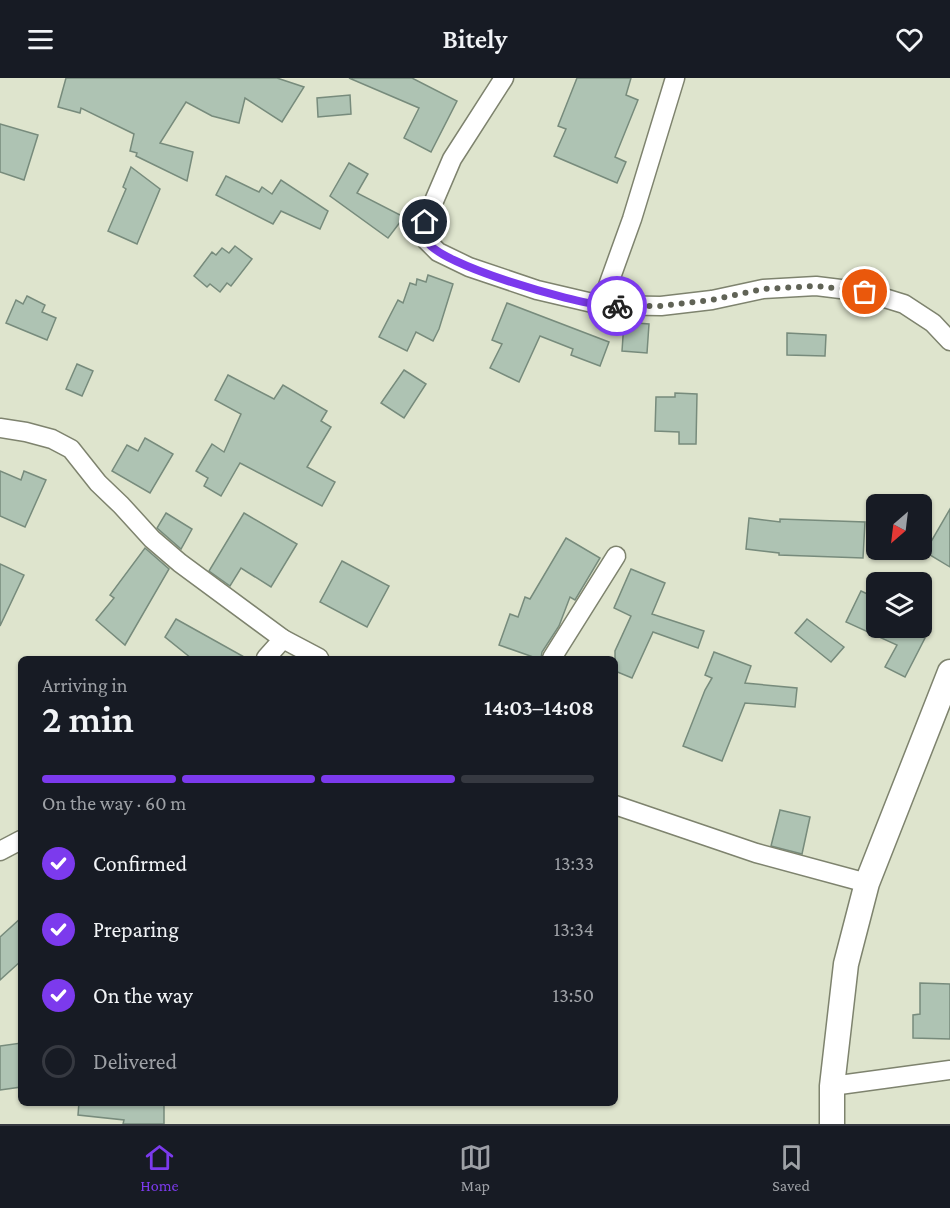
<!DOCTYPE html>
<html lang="en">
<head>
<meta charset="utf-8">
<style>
  body { margin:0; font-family:"Crimson Pro",serif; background:#242831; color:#f1f3f6; height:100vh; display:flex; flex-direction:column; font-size:22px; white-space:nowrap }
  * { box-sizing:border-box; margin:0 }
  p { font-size:20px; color:#9ea1a6 }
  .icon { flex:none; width:33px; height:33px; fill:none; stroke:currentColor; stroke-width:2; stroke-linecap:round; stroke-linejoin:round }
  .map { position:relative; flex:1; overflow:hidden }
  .sheet { position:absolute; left:18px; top:578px; width:600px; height:450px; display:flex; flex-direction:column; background:#171b24; border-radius:9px; box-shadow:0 2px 4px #0004 }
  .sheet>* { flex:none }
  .needle { width:39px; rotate:208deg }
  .fabs { position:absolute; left:866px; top:416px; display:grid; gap:12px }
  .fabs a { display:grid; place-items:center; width:66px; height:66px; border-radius:9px; background:#171b24; box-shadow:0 2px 4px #0004; font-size:30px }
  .pin { position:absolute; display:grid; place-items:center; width:51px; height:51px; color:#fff; margin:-26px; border:3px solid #fff; border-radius:50%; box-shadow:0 2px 6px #0007 }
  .courier { position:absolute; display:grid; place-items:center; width:60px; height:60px; margin:-30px; border:4px solid #7c3aed; border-radius:50%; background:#fff; color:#222; box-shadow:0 2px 8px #0007 }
  .summary em { font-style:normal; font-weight:600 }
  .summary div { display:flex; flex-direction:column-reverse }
  .summary { display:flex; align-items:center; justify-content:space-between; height:102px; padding:0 24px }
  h1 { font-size:39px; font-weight:600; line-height:45px }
  .bar { display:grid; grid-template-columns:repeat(4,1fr); gap:9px 6px; align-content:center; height:72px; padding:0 24px }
  .bar i { height:8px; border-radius:4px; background:#363941 }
  .bar .on { background:#7c3aed }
  .bar p { grid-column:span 4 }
  ol { padding:0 24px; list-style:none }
  li { display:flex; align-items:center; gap:18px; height:66px }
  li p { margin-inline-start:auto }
  li .icon { padding:6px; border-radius:50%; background:#7c3aed; color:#fff; stroke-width:4 }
  li:last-child { color:#9ea1a6 }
  li i { width:33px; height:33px; border:3px solid #363941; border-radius:50% }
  header { display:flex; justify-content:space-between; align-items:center; height:78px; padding:0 24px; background:#171b24; font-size:27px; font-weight:600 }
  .tabs { display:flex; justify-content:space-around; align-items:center; height:84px; border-top:2px solid #363941; background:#171b24; font-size:16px; color:#9ea1a6 }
  .tabs a { display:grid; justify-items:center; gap:3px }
  .tabs .on { color:#7c3aed }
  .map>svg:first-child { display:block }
  .building { fill:#aec3b3; stroke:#778b7c; stroke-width:1.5 }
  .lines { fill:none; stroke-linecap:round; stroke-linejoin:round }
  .minor-casing { stroke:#7e836e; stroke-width:21 }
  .tertiary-casing { stroke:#7e836e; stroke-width:27 }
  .minor { stroke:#fff; stroke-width:18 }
  .tertiary { stroke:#fff; stroke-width:24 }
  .done { stroke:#606356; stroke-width:6; stroke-dasharray:0 10.8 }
  .route { stroke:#7c3aed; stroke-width:8 }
</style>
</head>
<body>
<header><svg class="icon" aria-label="menu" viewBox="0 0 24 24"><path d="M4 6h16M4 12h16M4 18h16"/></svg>Bitely<svg class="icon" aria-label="heart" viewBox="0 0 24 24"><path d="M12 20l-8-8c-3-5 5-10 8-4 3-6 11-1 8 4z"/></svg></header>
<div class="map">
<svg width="950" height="1046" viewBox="0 0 950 1046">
  <rect width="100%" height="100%" fill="#dee4cd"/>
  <!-- building -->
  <g class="building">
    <path d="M66 0H277L304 9 282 44 245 20 239 45 212 38 186 24 160 65 193 74 187 103 136 78 137 75 130 73 134 56 81 30 80 35 58 29Z"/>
    <path d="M349 0H412L457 23 431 74 404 60 419 30Z"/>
    <path d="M577 0H631L626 17 638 22 615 79 626 84 617 105 554 78 566 51 558 48Z"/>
    <path d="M350 17 351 36 318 39 317 20Z"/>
    <path d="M0 46 38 57 24 102 0 94Z"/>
    <path d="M349 85 368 96 357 115 404 139 388 160 330 118Z"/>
    <path d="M131 89 160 111 137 166 108 153 126 111 123 109Z"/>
    <path d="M226 98 259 114 262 109 272 116 281 102 328 133 320 151 281 133 273 146 216 117Z"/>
    <path d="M235 168 252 181 231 208 227 205 220 214 210 206 207 209 194 198 212 174 216 177 222 170 229 175Z"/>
    <path d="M428 197 453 206 439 251 433 263 416 254 407 273 379 259 398 222 403 225 410 205 416 207 417 201 426 204Z"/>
    <path d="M27 218 45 227 42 234 56 240 47 262 6 245 16 222 23 226Z"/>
    <path d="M507 225 609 264 600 288 571 277 573 271 540 258 519 304 490 290 502 266 492 262Z"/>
    <path d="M624 244 649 246 647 275 622 273Z"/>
    <path d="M787 255 826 257 825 278 787 277Z"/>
    <path d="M77 286 93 293 82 318 66 311Z"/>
    <path d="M404 292 426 306 404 340 381 325Z"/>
    <path d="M228 297 274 321 283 307 327 333 321 343 331 349 307 389 335 404 322 428 240 385 221 418 204 408 208 400 196 393 212 366 224 374 241 336 215 322Z"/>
    <path d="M675 315 697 316 696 366H679V354L655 353 656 319H675Z"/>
    <path d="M145 360 173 376 150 415 112 393 127 367 138 373Z"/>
    <path d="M0 393 21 402 24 393 46 402 25 449 0 438Z"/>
    <path d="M950 431V489L925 474Z"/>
    <path d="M166 435 192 451 181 471 157 450Z"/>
    <path d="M244 435 297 466 271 509 241 490 230 508 209 493Z"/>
    <path d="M749 440 780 444V441L865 444 863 480 779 477V475L746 471Z"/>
    <path d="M566 460 600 480 575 522 570 519 559 548 542 574 541 580H536L499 567 510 536 518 539 525 519 530 521Z"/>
    <path d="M145 470 169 491 125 567 96 542 114 520 110 517Z"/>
    <path d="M342 483 389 508 367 549 320 524Z"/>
    <path d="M0 486 24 497 0 548Z"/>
    <path d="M631 491 665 505 652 536 704 553 698 570 653 554 632 600 615 593V573L631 538 614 530Z"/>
    <path d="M861 513 876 520V549H904L925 560 905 599 885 589 897 567 846 544Z"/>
    <path d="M176 541 246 580H191L165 559Z"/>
    <path d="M807 541 844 569 831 584 795 555Z"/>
    <path d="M714 574 751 588 745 605 797 610 795 629 745 625 722 683 683 668 705 612 712 600 705 597Z"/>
    <path d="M780 732 810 739 802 776 771 768Z"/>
    <path d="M21 840V883L0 902V859Z"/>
    <path d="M920 905 950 906V961L913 960V937L920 936Z"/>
    <path d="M21 965V1009L0 1012V968Z"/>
    <path d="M79 1024H164V1046H123L124 1042 78 1037Z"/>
  </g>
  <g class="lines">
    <!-- minor casing -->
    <g class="minor-casing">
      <g id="minor">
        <path d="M504 0 452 81 425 144 426 162 438 174 469 189 537 212 601 227 661 228 712 222 763 211 816 208 865 214 904 226 933 245 950 263"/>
        <path d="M601 227 632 141 675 0"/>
        <path d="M0 350 26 354 52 361 71 371 98 405 121 427 152 461 180 485 283 561 319 580"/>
        <path d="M266 580 283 561"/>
        <path d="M552 580 616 478"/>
        <path d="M615 727 756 775 867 805"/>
        <path d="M0 773 21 762"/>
        <path d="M832 1008 950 992"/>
      </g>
    </g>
    <!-- tertiary casing -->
    <g class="tertiary-casing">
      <path id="tertiary" d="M832 1046V1008L846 886 867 805 950 594"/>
    </g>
    <!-- minor -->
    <use href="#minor" class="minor"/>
    <!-- tertiary -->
    <use href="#tertiary" class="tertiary"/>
  </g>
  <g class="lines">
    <!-- done -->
    <path class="done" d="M617 228H661L712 222 763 211 816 208 865 214"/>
    <!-- route -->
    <path class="route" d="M425 144C425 149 424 158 426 162 438 187 574 225 603 227 607 228 612 228 617 228"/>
  </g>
</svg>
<div class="fabs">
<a><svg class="needle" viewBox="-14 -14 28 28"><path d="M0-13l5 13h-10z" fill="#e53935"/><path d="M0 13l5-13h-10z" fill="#9ea1a6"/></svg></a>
<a><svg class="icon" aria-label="layers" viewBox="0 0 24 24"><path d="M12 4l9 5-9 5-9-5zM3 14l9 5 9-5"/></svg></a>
</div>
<div class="pin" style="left:865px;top:214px;background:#ea580c"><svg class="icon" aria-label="bag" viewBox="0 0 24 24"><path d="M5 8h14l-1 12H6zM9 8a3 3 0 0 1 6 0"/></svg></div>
<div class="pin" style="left:425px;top:144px;background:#1f2937"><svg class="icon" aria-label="home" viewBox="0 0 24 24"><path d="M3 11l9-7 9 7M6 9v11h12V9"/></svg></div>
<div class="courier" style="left:617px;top:228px"><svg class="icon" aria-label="bike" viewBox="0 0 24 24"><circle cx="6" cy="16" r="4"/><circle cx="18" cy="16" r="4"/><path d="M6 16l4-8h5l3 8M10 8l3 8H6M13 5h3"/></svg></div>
<section class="sheet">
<div class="summary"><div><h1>2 min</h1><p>Arriving in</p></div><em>14:03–14:08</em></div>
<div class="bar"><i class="on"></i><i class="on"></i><i class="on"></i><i></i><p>On the way · 60 m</p></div>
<ol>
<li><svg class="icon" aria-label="check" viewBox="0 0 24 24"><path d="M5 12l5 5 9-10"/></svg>Confirmed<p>13:33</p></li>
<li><svg class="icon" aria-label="check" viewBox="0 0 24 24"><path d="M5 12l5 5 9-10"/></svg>Preparing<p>13:34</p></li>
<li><svg class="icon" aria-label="check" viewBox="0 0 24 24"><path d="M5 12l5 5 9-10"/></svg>On the way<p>13:50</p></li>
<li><i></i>Delivered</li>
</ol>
</section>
</div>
<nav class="tabs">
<a class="on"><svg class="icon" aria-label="home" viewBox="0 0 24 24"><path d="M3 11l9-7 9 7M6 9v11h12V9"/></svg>Home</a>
<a><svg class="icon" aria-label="map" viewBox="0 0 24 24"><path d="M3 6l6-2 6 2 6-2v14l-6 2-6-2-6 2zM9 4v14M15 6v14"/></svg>Map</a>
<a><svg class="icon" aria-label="saved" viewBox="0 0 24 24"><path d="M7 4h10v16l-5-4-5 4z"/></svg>Saved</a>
</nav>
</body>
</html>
